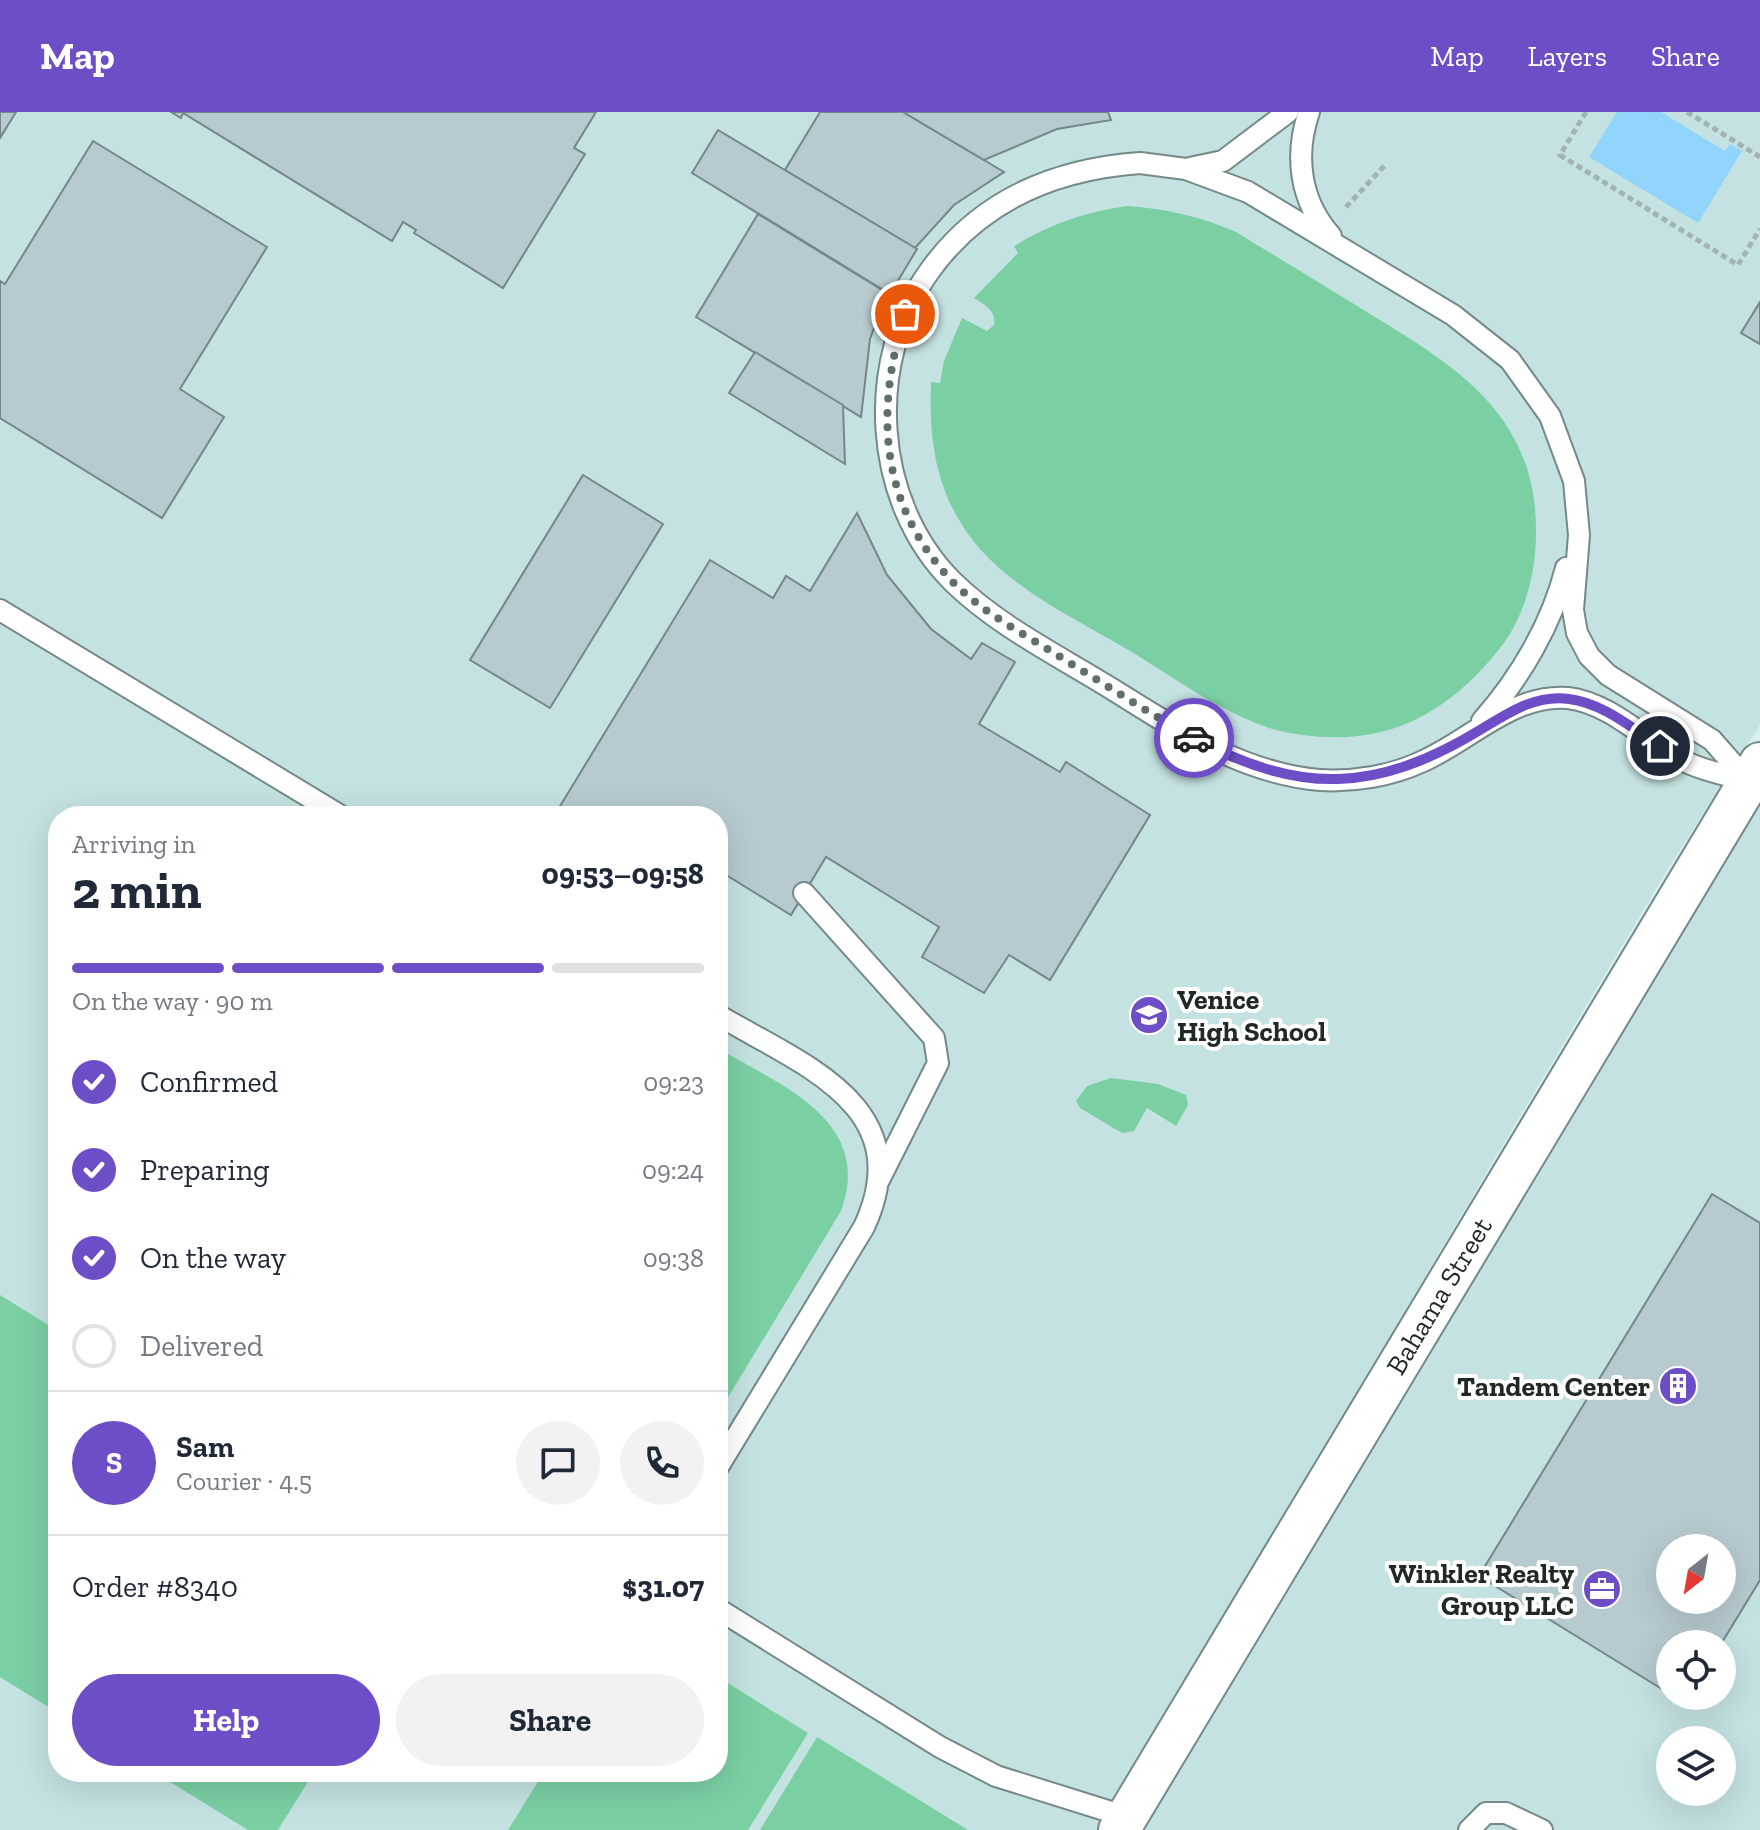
<!DOCTYPE html>
<html lang="en">
<head>
<meta charset="utf-8">
<style>
  body { margin:0; font-family:"Zilla Slab",serif; background:#f2f2f3; color:#1f2937; height:100vh; display:flex; flex-direction:column; font-size:30px; white-space:nowrap }
  * { box-sizing:border-box; margin:0 }
  p { font-size:26px; color:#747a83 }
  .icon { flex:none; width:44px; height:44px; fill:none; stroke:currentColor; stroke-width:2; stroke-linecap:round; stroke-linejoin:round }
  .map { position:relative; flex:1; overflow:hidden }
  .details { position:absolute; left:48px; top:694px; width:680px; height:976px; display:flex; flex-direction:column; background:#fff; border-radius:32px; box-shadow:0 8px 32px #0002 }
  .details>* { flex:none }
  .needle { width:52px; rotate:211deg }
  .controls { position:absolute; left:1656px; top:1422px; display:grid; gap:16px }
  .controls a { display:grid; place-items:center; width:80px; height:80px; border-radius:50%; background:#fff; box-shadow:0 8px 32px #0002; font-size:40px }
  .pin { position:absolute; display:grid; place-items:center; width:68px; height:68px; color:#fff; margin:-34px; border:4px solid #fff; border-radius:50%; box-shadow:0 2px 8px #0007 }
  .courier { position:absolute; display:grid; place-items:center; width:80px; height:80px; margin:-40px; border:6px solid #6e4ec7; border-radius:50%; background:#fff; color:#222; box-shadow:0 2px 10px #0007 }
  .overview em { font-style:normal; font-weight:700 }
  .overview div { display:flex; flex-direction:column-reverse }
  .overview { display:flex; align-items:center; justify-content:space-between; height:136px; padding:0 24px }
  h1 { font-size:52px; font-weight:700; line-height:60px }
  .bar { display:grid; grid-template-columns:repeat(4,1fr); gap:12px 8px; align-content:center; height:96px; padding:0 24px }
  .bar i { height:10px; border-radius:6px; background:#e0e1e3 }
  .bar .on { background:#6e4ec7 }
  .bar p { grid-column:span 4 }
  .line { display:flex; align-items:center; gap:20px; padding:0 24px; border-top:2px solid #e0e1e3 }
  .line div { flex:1 }
  .round { display:grid; place-items:center; flex:none; width:84px; height:84px; border-radius:42px; background:#f2f2f3 }
  ol { padding:0 24px; list-style:none }
  li { display:flex; align-items:center; gap:24px; height:88px }
  li p { margin-inline-start:auto }
  li .icon { padding:8px; border-radius:50%; background:#6e4ec7; color:#fff; stroke-width:4 }
  li:last-child { color:#747a83 }
  li i { width:44px; height:44px; border:4px solid #e0e1e3; border-radius:50% }
  .button { display:flex; gap:16px; margin-top:auto; padding:16px 24px }
  .button a { flex:1; height:92px; border-radius:48px; background:#6e4ec7; color:#fff; font-size:32px; font-weight:700; line-height:92px; text-align:center }
  .button a+a { background:#f2f2f3; color:#1f2937 }
  header { display:flex; align-items:center; gap:48px; box-sizing:border-box; height:112px; padding:0 40px; background:#6e4ec7; color:#fff }
  header strong { font-size:38px }
  nav { display:flex; gap:44px; margin-inline-start:auto; font-size:28px }
  .map>svg:first-child { display:block }
  .built { fill:#c4e2e2; fill-rule:evenodd }
  .green { fill:#7ad0a3 }
  .water { fill:#91d4fc }
  .building { fill:#b7cad0; stroke:#75878c; stroke-width:2; fill-rule:evenodd }
  .lines { fill:none; stroke-linecap:round; stroke-linejoin:round }
  .lane-casing { stroke:#758989; stroke-width:24 }
  .street-casing { stroke:#758989; stroke-width:44 }
  .path { stroke:#a1b3b3; stroke-width:5; stroke-dasharray:6 4; stroke-linecap:butt }
  .lane { stroke:#fff; stroke-width:20 }
  .street { stroke:#fff; stroke-width:40 }
  .done { stroke:#616e6e; stroke-width:8; stroke-dasharray:0 14.4 }
  .route { stroke:#6e4ec7; stroke-width:10 }
  .labels { text-anchor:middle; dominant-baseline:central; stroke-width:8; stroke-linejoin:round; paint-order:stroke }
  .poi-label { font-size:28px; font-weight:bold; fill:#202828; stroke:#fff; text-anchor:end }
  .street-label { font-size:28px; fill:#202828; stroke:#fff }
</style>
</head>
<body>
<header>
<strong>Map</strong>
<nav><a>Map</a><a>Layers</a><a>Share</a></nav>
</header>
<div class="map">
<svg width="1760" height="1718" viewBox="0 0 1760 1718">
  <rect width="100%" height="100%" fill="#d9efef"/>
  <!-- built -->
  <g class="built">
    <path d="M0 0H1760V613L1671 752 1491 1053 1100 1718H0ZM58 704H718V1660H58Z"/>
    <path d="M1760 643V1718H1119ZM1670 1436H1722V1488H1670ZM1670 1532H1722V1584H1670ZM1670 1628H1722V1680H1670Z"/>
  </g>
  <!-- green -->
  <g class="green">
    <path d="M1127 94C1167 97 1199 104 1236 120 1280 147 1325 174 1370 202 1459 256 1537 304 1536 421 1536 460 1525 505 1500 536 1462 585 1411 622 1347 625 1319 626 1292 623 1266 615 1219 598 1177 568 1135 542 1076 506 1000 474 962 413 934 368 929 322 931 270L940 271 944 249 962 206 987 219 994 213C996 198 986 194 974 186L1018 141 1014 134C1051 112 1085 100 1127 94Z"/>
    <path d="M718 936C781 974 874 1008 841 1099L718 1302Z"/>
    <path d="M1111 966 1158 972 1186 983 1188 993 1176 1014 1147 996 1134 1019 1122 1021 1080 996 1076 989 1087 974Z"/>
    <path d="M0 1183 58 1219V1601L0 1565Z"/>
    <path d="M718 1565 808 1621 748 1718H508L544 1660H718Z"/>
    <path d="M817 1625 968 1718H760Z"/>
    <path d="M154 1660H314L278 1718H248Z"/>
  </g>
  <!-- water -->
  <path class="water" d="M1617 0H1661L1725 39 1730 32 1742 39 1698 111 1589 45Z"/>
  <!-- building -->
  <g class="building">
    <path d="M0 0H16L0 26Z"/>
    <path d="M171 0H596L574 36 585 42 503 176 414 121 416 118 403 110 392 129 183 1 181 6Z"/>
    <path d="M820 0H903L1004 60 954 93 915 136 785 58Z"/>
    <path d="M903 0H1108L1111 8 1057 17 984 48Z"/>
    <path d="M718 18 917 137 890 182 692 61Z"/>
    <path d="M93 29 267 135 180 277 224 305 162 406 0 306V169L5 172Z"/>
    <path d="M758 102 887 181 870 227 861 305 696 205Z"/>
    <path d="M1760 190V232L1741 221Z"/>
    <path d="M755 240 843 293 845 352 729 281Z"/>
    <path d="M583 363 663 412 550 596 470 548Z"/>
    <path d="M857 401 887 463 931 517 971 547 982 531 1015 550 979 612 1060 660 1066 650 1150 703 1050 868 1009 843 984 881 922 845 939 815 826 745 791 803 718 758V704H554L710 448 773 486 786 464 810 479Z"/>
    <path d="M1712 1082 1760 1111V1468L1721 1532H1670V1582L1479 1464ZM1670 1436H1722V1488H1670Z"/>
  </g>
  <g class="lines">
    <!-- lane casing -->
    <g class="lane-casing">
      <g id="lane">
        <path d="M1309 0C1294 44 1300 89 1331 124"/>
        <path d="M1140 51 1186 57 1248 80 1453 203 1510 248 1550 304 1574 369 1579 423 1573 498 1577 521 1589 544 1608 563 1712 628 1748 669C1727 663 1703 659 1684 649 1647 630 1611 591 1568 586 1513 581 1468 630 1421 650 1391 664 1354 670 1320 668 1243 662 1176 617 1112 577 1059 544 998 514 953 470 872 390 864 248 931 157 982 87 1056 57 1140 51Z"/>
        <path d="M1190 56 1223 49 1288 0"/>
        <path d="M0 498 341 704"/>
        <path d="M1482 609C1520 566 1552 512 1566 456"/>
        <path d="M804 781 934 926 938 951 879 1068"/>
        <path d="M718 903C802 953 920 994 864 1115L718 1355"/>
        <path d="M718 1497 940 1635 996 1664 1127 1705"/>
        <path d="M1469 1718 1486 1701H1506L1542 1718"/>
      </g>
    </g>
    <!-- street casing -->
    <g class="street-casing">
      <path id="street" d="M1119 1718 1760 651"/>
    </g>
    <!-- path -->
    <g class="path">
      <path d="M1586 0 1560 43 1738 153 1760 117"/>
      <path d="M1687 0 1760 45"/>
      <path d="M1346 95 1386 52"/>
    </g>
    <!-- lane -->
    <use href="#lane" class="lane"/>
    <!-- street -->
    <use href="#street" class="street"/>
  </g>
  <g class="lines">
    <!-- done -->
    <path class="done" d="M905 202C875 298 879 391 951 468 982 501 1026 523 1065 548 1108 574 1150 602 1194 626"/>
    <!-- route -->
    <path class="route" d="M1194 626C1300 684 1378 680 1480 618 1507 602 1535 582 1569 587 1603 591 1633 617 1660 634"/>
  </g>
  <!-- icons -->
  <defs>
    <g id="school-disc" transform="scale(2)"><circle r="9.5" fill="#6e4ec7" stroke="#fff"/><path d="M0-5L7-2L0 1L-7-2ZM-4 1L0 2.5L4 1V4Q0 6-4 4Z" fill="#fff"/></g>
    <g id="building-disc" transform="scale(2)"><circle r="9.5" fill="#6e4ec7" stroke="#fff"/><path d="M-4-6H4V6H1V3H-1V6H-4ZM-2.5-4.3h1.7v1.8h-1.7ZM.8-4.3h1.7v1.8H.8ZM-2.5-1h1.7V.8h-1.7ZM.8-1h1.7V.8H.8Z" fill="#fff"/></g>
    <g id="office-disc" transform="scale(2)"><circle r="9.5" fill="#6e4ec7" stroke="#fff"/><path d="M-6-3h4V-5.5h4V-3h4V5H-6ZM-1-4.5V-3h2v-1.5ZM-6 0V1H6V0Z" fill="#fff"/></g>
  </defs>
  <g fill-rule="evenodd">
    <use href="#school-disc" x="1149" y="903"/>
    <use href="#building-disc" x="1678" y="1274"/>
    <use href="#office-disc" x="1602" y="1477"/>
  </g>
  <g class="labels">
    <!-- poi labels -->
    <g class="poi-label">
      <text x="1177" y="887" text-anchor="start">Venice<tspan x="1177" dy="32">High School</tspan></text>
      <text x="1650" y="1274">Tandem Center</text>
      <text x="1574" y="1461">Winkler Realty<tspan x="1574" dy="32">Group LLC</tspan></text>
    </g>
    <!-- street labels -->
    <g class="street-label">
      <text transform="translate(1439 1184) rotate(-59)">Bahama Street</text>
    </g>
  </g>
</svg>
<div class="controls">
<a><svg class="needle" viewBox="-14 -14 28 28"><path d="M0-13l5 13h-10z" fill="#e53935"/><path d="M0 13l5-13h-10z" fill="#747a83"/></svg></a>
<a><svg class="icon" aria-label="locate" viewBox="0 0 24 24"><circle cx="12" cy="12" r="6"/><path d="M12 2v4M12 18v4M2 12h4M18 12h4"/></svg></a>
<a><svg class="icon" aria-label="layers" viewBox="0 0 24 24"><path d="M12 4l9 5-9 5-9-5zM3 14l9 5 9-5"/></svg></a>
</div>
<div class="pin" style="left:905px;top:202px;background:#ea580c"><svg class="icon" aria-label="bag" viewBox="0 0 24 24"><path d="M5 8h14l-1 12H6zM9 8a3 3 0 0 1 6 0"/></svg></div>
<div class="pin" style="left:1660px;top:634px;background:#1f2937"><svg class="icon" aria-label="home" viewBox="0 0 24 24"><path d="M3 11l9-7 9 7M6 9v11h12V9"/></svg></div>
<div class="courier" style="left:1194px;top:626px"><svg class="icon" aria-label="car" viewBox="0 0 24 24"><path d="M5 17H2v-5l4-1 3-4h7l3 4 3 1v5h-3M9 17h6M6 11h13"/><circle cx="7" cy="17" r="2"/><circle cx="17" cy="17" r="2"/></svg></div>
<section class="details">
<div class="overview"><div><h1>2 min</h1><p>Arriving in</p></div><em>09:53–09:58</em></div>
<div class="bar"><i class="on"></i><i class="on"></i><i class="on"></i><i></i><p>On the way · 90 m</p></div>
<ol>
<li><svg class="icon" aria-label="check" viewBox="0 0 24 24"><path d="M5 12l5 5 9-10"/></svg>Confirmed<p>09:23</p></li>
<li><svg class="icon" aria-label="check" viewBox="0 0 24 24"><path d="M5 12l5 5 9-10"/></svg>Preparing<p>09:24</p></li>
<li><svg class="icon" aria-label="check" viewBox="0 0 24 24"><path d="M5 12l5 5 9-10"/></svg>On the way<p>09:38</p></li>
<li><i></i>Delivered</li>
</ol>
<div class="line" style="height:144px"><b class="round" style="background:#6e4ec7;color:#fff">S</b><div><b>Sam</b><p>Courier · 4.5</p></div><a class="round"><svg class="icon" aria-label="chat" viewBox="0 0 24 24"><path d="M4 5h16v11H9l-5 4z"/></svg></a><a class="round"><svg class="icon" aria-label="phone" viewBox="0 0 24 24"><path d="M5 4h4l2 5-3 2q2 4 5 5l2-3 5 2v4C11 20 4 13 5 4z"/></svg></a></div>
<div class="line" style="height:104px"><div>Order #8340</div><b>$31.07</b></div>
<div class="button"><a>Help</a><a>Share</a></div>
</section>
</div>
</body>
</html>
